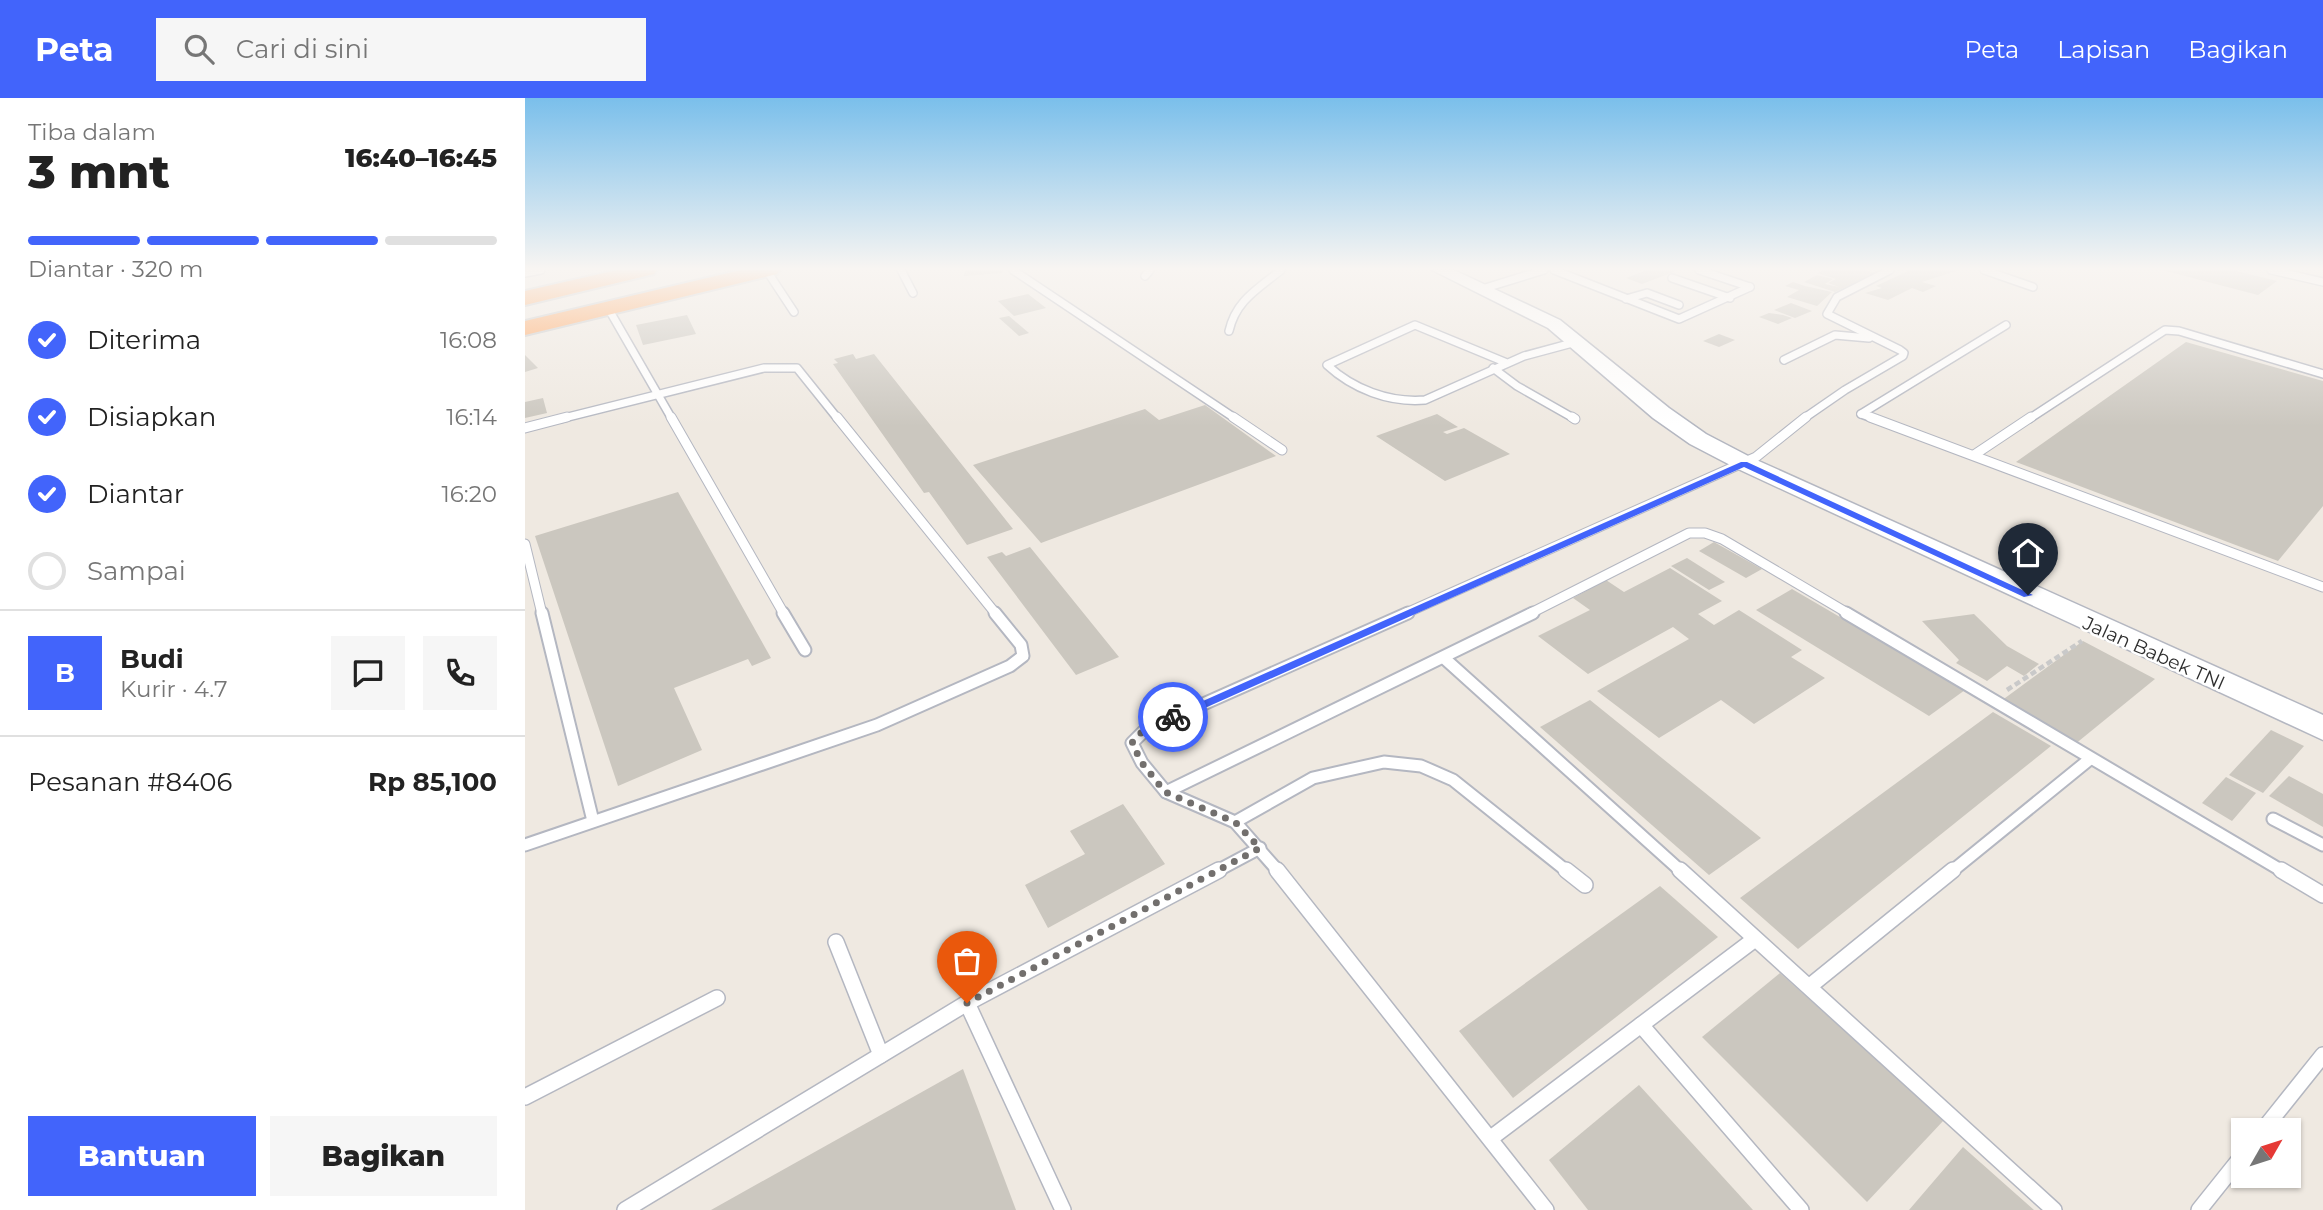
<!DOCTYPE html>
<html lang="id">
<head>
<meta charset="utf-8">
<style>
  body { margin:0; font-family:Montserrat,sans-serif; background:#f6f6f6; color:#222; height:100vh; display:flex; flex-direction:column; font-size:26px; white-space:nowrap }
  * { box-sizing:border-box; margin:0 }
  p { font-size:23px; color:#767676 }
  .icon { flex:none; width:38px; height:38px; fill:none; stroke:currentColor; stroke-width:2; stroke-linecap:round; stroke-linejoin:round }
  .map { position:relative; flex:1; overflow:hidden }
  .drawer { display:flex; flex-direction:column; background:#fff; width:525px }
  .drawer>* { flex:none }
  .needle { width:46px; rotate:51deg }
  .buttons { position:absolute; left:1706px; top:1020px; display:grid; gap:14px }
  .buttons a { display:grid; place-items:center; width:70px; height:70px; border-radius:0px; background:#fff; box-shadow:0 2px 5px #0004; font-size:35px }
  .pin { position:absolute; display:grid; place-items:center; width:60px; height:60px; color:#fff; margin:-72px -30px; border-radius:50% 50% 50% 0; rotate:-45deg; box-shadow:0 0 7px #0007 }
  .pin .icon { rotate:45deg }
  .courier { position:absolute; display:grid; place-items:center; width:70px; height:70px; margin:-35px; border:5px solid #4264fb; border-radius:50%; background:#fff; color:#222; box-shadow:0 2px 9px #0007 }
  .headline em { font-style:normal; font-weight:800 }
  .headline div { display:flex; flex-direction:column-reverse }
  .headline { display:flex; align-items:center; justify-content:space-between; height:119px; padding:0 28px }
  h1 { font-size:46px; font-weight:800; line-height:52px }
  .bar { display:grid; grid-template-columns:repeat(4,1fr); gap:10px 7px; align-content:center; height:84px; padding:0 28px }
  .bar i { height:9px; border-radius:5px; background:#e0e0e0 }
  .bar .active { background:#4264fb }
  .bar p { grid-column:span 4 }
  .line { display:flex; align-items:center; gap:18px; padding:0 28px; border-top:2px solid #e0e0e0 }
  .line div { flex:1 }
  .round { display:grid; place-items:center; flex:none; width:74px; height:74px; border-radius:0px; background:#f6f6f6 }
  ol { padding:0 28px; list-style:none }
  li { display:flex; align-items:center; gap:21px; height:77px }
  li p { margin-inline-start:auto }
  li .icon { padding:7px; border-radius:50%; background:#4264fb; color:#fff; stroke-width:4 }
  li:last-child { color:#767676 }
  li i { width:38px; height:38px; border:4px solid #e0e0e0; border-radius:50% }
  .cta { display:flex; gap:14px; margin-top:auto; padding:14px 28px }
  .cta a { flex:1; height:80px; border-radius:0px; background:#4264fb; color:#fff; font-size:28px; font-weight:800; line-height:80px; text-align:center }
  .cta a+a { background:#f6f6f6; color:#222 }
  header { display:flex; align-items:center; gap:42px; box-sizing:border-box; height:98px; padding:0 35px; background:#4264fb; color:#fff }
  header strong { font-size:33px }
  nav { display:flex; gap:38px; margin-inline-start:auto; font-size:24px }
  .search { width:490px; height:63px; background:#f6f6f6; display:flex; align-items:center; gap:18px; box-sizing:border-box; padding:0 24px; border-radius:0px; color:#767676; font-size:26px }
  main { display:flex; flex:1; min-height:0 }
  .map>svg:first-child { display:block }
  .building { fill:#cbc7bf }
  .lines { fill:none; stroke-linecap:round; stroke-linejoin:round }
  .lane-far3-casing { stroke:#b4b7c1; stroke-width:10 }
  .lane-far2-casing { stroke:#b4b7c1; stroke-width:11 }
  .lane-far1-casing { stroke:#b4b7c1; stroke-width:15 }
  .lane-casing { stroke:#b4b7c1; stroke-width:18 }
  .secondary-casing { stroke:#b4b7c1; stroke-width:3 }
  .highway-casing { stroke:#c9c9c9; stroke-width:4 }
  .path { stroke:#c9c9c9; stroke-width:4.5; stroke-dasharray:6 3.5; stroke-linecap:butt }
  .lane-far3 { stroke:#fff; stroke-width:7 }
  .lane-far2 { stroke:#fff; stroke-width:9 }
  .lane-far1 { stroke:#fff; stroke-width:11 }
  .lane { stroke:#fff; stroke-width:15 }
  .secondary { fill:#fff; fill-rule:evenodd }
  .highway { fill:#ffa35c; fill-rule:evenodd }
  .route { fill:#4264fb }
  .done { stroke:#726f6d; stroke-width:7; stroke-dasharray:0 12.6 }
  .labels { text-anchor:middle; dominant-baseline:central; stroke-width:5; stroke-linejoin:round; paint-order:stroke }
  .street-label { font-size:19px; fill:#2e2e2e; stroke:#fff }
</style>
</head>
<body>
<header>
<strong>Peta</strong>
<div class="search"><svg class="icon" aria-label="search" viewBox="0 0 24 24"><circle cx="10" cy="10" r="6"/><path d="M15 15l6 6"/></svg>Cari di sini</div>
<nav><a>Peta</a><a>Lapisan</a><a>Bagikan</a></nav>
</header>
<main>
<section class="drawer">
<div class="headline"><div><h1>3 mnt</h1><p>Tiba dalam</p></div><em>16:40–16:45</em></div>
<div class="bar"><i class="active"></i><i class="active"></i><i class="active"></i><i></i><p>Diantar · 320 m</p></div>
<ol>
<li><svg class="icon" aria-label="check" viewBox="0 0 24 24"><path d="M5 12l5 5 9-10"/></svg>Diterima<p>16:08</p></li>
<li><svg class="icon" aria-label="check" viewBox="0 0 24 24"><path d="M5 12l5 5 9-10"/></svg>Disiapkan<p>16:14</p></li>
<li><svg class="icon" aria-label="check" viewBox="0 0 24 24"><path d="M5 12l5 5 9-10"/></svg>Diantar<p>16:20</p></li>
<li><i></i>Sampai</li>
</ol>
<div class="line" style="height:126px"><b class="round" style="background:#4264fb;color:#fff">B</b><div><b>Budi</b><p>Kurir · 4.7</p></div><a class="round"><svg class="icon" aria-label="chat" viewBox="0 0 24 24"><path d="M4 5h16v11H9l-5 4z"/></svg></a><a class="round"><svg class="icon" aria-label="phone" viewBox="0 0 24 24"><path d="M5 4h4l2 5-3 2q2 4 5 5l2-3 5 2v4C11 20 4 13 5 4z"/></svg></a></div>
<div class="line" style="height:91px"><div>Pesanan #8406</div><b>Rp 85,100</b></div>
<div class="cta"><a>Bantuan</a><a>Bagikan</a></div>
</section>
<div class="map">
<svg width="1798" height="1112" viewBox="0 0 1798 1112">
  <rect width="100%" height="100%" fill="#efe9e1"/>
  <!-- building -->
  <g class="building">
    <path d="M440 172H478L477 175 439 178Z"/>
    <path d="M1122 172H1151V173L1117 186 1101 180Z"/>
    <path d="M1299 172H1340L1350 175 1310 194 1279 184 1292 177 1308 181 1300 186 1314 189 1303 185 1311 181 1292 175Z"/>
    <path d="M1385 172H1434L1397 184 1411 188 1398 194 1387 190 1363 202 1340 195 1357 190 1351 188Z"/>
    <path d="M1637 172H1708L1752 183 1733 197Z"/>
    <path d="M1268 184 1280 188 1307 194 1292 208 1262 199 1274 192 1260 188Z"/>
    <path d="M503 196 521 210 489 218 473 203Z"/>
    <path d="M1266 205 1287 213 1270 220 1249 212Z"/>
    <path d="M1244 215 1258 217 1267 220 1253 226 1234 219Z"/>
    <path d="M162 217 171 236 118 247 111 227Z"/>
    <path d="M484 218 504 235 494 238 474 220Z"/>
    <path d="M1194 236 1210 242 1194 249 1178 243Z"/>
    <path d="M1661 244 1798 283V408L1753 463 1491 364Z"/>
    <path d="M328 256 331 261 349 256 488 431 442 447 404 394 399 395 308 266 313 265 309 261Z"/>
    <path d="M0 257 13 270 0 274Z"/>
    <path d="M18 300 22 315 0 320V304Z"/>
    <path d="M680 307 751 358 516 445 448 367 620 311 634 322Z"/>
    <path d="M912 316 933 329 918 334 922 336 939 330 985 356 920 383 851 338Z"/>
    <path d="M153 394 246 560 227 568 223 561 149 590 177 652 93 688 10 438Z"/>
    <path d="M1189 444 1237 471 1221 480 1174 453Z"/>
    <path d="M505 449 594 559 551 577 462 459 477 454 481 458Z"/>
    <path d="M1162 460 1200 484 1184 492 1146 468Z"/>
    <path d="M1145 470 1197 503 1173 516 1189 527 1214 512 1277 552 1266 559 1300 580 1229 626 1196 602 1134 640 1072 593 1164 541 1148 529 1063 576 1013 538 1065 512 1048 500 1081 482 1099 494Z"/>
    <path d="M1267 491 1440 592 1404 618 1231 512Z"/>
    <path d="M1449 516 1482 548 1514 566 1499 578 1482 568 1462 583 1431 565 1434 562 1397 523Z"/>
    <path d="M1558 543 1630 581 1549 647 1476 603Z"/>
    <path d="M1065 602 1236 740 1184 777 1015 629Z"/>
    <path d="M1468 614 1526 648 1273 851 1215 800Z"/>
    <path d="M1746 632 1779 648 1738 695 1704 677Z"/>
    <path d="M1764 678 1798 696V729L1744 698Z"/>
    <path d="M1701 679 1731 695 1707 723 1677 705Z"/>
    <path d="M598 706 640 766 523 830 500 787 560 756 545 733Z"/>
    <path d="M1135 788 1193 839 988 1000 934 933Z"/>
    <path d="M1255 875 1419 1022 1342 1104 1177 939Z"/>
    <path d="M438 971 491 1112H186Z"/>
    <path d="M1114 987 1228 1112H1063L1024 1062Z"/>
    <path d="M1438 1049 1509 1112H1384Z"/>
  </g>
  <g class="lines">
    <!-- lane-far3 casing -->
    <g class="lane-far3-casing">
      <g id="lane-far3">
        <path d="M376 172 388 195"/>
        <path d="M488 172 711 321"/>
        <path d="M1029 172 1154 221 1225 189"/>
        <path d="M1174 172 1225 189"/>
        <path d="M1459 172 1508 189"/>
        <path d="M1746 172 1798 184"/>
        <path d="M242 173 269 214"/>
        <path d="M0 175 16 172"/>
        <path d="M620 178 625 172"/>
        <path d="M1147 180 1205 200"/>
        <path d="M957 191 1019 172"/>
        <path d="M1101 201 1122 195 1154 207"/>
        <path d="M83 210 147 321"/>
        <path d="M704 233C711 202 733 191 756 172"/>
        <path d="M1259 262 1310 237 1344 240"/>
        <path d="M982 265 890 227 802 267C828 291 864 305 900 302L999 258 1051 244"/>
        <path d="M968 270 992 288 1050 321"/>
        <path d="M1336 316 1350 321"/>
        <path d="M1336 316 1481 227"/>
        <path d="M35 321 239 270H272L313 321"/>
        <path d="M1278 321 1320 292 1378 258 1379 255 1375 252 1302 216 1312 199 1365 172"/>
        <path d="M1504 321 1640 232 1654 233 1798 276"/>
      </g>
    </g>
    <!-- lane-far2 casing -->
    <g class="lane-far2-casing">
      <g id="lane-far2">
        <path d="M146 319 259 516"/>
        <path d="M312 319 471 516"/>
        <path d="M708 319 757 352"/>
        <path d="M1047 319 1050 321"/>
        <path d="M1345 319 1798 489"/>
        <path d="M0 330 42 319"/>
        <path d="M1449 357 1506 319"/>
        <path d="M0 446 17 516"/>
        <path d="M879 516 1231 359 1281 319"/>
        <path d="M1004 516 1164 435H1180L1197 441 1324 516"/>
      </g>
    </g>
    <!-- lane-far1 casing -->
    <g class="lane-far1-casing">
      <g id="lane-far1">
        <path d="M17 515 68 723"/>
        <path d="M258 515 280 552"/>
        <path d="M1321 515 1759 774"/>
        <path d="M919 560 1157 774"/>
        <path d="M641 694 1008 515"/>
        <path d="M1748 721 1798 747"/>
        <path d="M710 724 788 680 859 664 896 668 928 682 1043 774"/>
        <path d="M0 747 352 627 485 568 498 558 496 547 470 515"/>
        <path d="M690 774 735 750"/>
        <path d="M754 774 710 724 641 694 617 665 607 645 620 632 883 515"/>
        <path d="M1426 774 1565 661"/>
      </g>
    </g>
    <!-- lane casing -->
    <g class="lane-casing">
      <g id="lane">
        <path d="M752 772 1021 1112"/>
        <path d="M1041 772 1060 787"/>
        <path d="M1155 772 1529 1112"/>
        <path d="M1756 772 1798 797"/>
        <path d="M311 844 356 957"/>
        <path d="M1285 888 1428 772"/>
        <path d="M442 905 538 1112"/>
        <path d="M1116 927 1276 1112"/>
        <path d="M0 999 192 900"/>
        <path d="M1738 1032 1798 957"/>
        <path d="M966 1040 1230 841"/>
        <path d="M100 1112 442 905 694 772"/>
        <path d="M1674 1112 1718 1057"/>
      </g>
    </g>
    <!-- secondary casing -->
    <g class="secondary-casing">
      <path id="secondary" d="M907 172H929L1035 222 1144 310 1181 336 1227 360 1798 617V642L1211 370 1165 346 1128 320 1023 230Z"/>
    </g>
    <!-- highway casing -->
    <g class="highway-casing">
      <g id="highway">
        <path d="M92 172H132L129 176 0 207V193Z"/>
        <path d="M216 172H255L252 176 0 237V223Z"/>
      </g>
    </g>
    <!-- path -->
    <path class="path" d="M1482 592 1557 543"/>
    <!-- lane-far3 -->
    <use href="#lane-far3" class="lane-far3"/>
    <!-- lane-far2 -->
    <use href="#lane-far2" class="lane-far2"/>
    <!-- lane-far1 -->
    <use href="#lane-far1" class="lane-far1"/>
    <!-- lane -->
    <use href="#lane" class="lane"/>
    <!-- secondary -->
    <use href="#secondary" class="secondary"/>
    <!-- highway -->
    <use href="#highway" class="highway"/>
  </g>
  <!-- sky -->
  <linearGradient id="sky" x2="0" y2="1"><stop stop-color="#7abfeb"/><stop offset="0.52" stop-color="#f8f5f2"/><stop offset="1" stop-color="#f8f5f2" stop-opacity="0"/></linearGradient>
  <rect width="1798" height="328" fill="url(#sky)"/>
  <!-- route -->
  <path class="route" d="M1216 364H1222L1508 497 1499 499 1219 369 653 622H644L642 619Z"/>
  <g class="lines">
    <!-- done -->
    <path class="done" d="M442 905 735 750 710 724 640 694 617 665 607 645C616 630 633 626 648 619"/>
  </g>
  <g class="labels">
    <!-- street labels -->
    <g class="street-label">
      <text transform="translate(1629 555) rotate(24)">Jalan Babek TNI</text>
    </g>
  </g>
</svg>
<div class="buttons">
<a><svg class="needle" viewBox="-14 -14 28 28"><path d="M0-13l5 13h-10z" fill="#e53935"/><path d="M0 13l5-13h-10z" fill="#767676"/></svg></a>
</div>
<div class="pin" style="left:442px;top:905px;background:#ea580c"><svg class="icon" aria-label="bag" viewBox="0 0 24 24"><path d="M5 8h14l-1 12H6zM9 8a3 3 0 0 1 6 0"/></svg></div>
<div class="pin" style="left:1503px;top:497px;background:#1f2937"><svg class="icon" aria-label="home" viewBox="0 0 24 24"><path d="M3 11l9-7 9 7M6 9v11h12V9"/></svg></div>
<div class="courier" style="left:648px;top:619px"><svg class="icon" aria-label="bike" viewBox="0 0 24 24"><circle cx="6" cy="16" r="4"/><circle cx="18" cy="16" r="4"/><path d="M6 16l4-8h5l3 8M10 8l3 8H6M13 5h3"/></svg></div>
</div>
</main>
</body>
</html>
